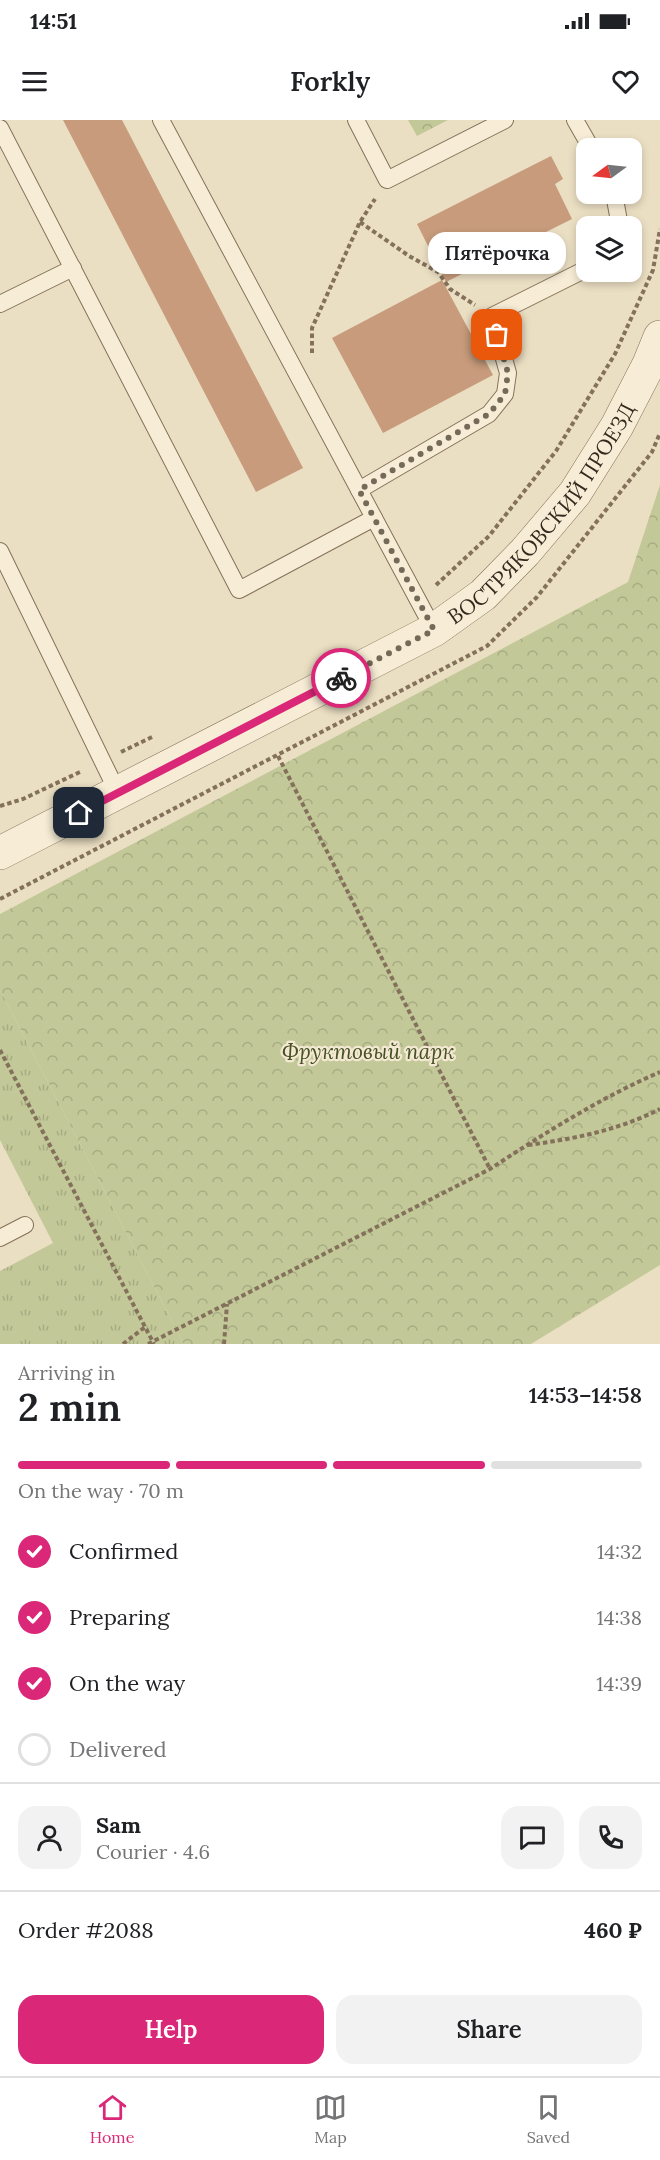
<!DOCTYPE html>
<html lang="en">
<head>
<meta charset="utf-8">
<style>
  body { margin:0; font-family:Lora,serif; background:#f2f2f2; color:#202124; height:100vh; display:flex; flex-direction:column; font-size:22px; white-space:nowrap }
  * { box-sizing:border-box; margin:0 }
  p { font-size:20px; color:#757577 }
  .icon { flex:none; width:33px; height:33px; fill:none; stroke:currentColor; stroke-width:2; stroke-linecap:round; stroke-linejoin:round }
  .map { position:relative; height:1224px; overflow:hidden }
  .sheet { display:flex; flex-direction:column; background:#fff; flex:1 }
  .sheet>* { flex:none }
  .needle { width:39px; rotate:255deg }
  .fabs { position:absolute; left:576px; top:18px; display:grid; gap:12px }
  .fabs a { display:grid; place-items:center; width:66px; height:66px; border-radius:12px; background:#fff; box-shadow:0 3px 9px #0003; font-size:30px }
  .pin { position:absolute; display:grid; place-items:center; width:51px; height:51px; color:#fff; margin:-26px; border-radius:12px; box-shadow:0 3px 9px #0006 }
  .courier { position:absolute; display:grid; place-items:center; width:60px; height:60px; margin:-30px; border:4px solid #db2777; border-radius:50%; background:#fff; color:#222; box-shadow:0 2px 8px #0007 }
  .bubble { position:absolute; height:42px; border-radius:18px; background:#fff; box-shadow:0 3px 9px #0003; font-size:20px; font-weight:600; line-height:42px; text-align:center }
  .head em { font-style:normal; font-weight:600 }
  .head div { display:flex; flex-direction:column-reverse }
  .head { display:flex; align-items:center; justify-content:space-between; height:102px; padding:0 18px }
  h1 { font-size:39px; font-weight:600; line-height:45px }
  .bar { display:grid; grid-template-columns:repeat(4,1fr); gap:9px 6px; align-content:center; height:72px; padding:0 18px }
  .bar i { height:8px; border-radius:4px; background:#e0e0e0 }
  .bar .active { background:#db2777 }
  .bar p { grid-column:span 4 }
  .line { display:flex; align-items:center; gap:15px; padding:0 18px; border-top:2px solid #e0e0e0 }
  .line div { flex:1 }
  .round { display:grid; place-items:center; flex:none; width:63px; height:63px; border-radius:18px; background:#f2f2f2 }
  ol { padding:0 18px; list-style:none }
  li { display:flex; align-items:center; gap:18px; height:66px }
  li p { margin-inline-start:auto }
  li .icon { padding:6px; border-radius:50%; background:#db2777; color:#fff; stroke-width:4 }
  li:last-child { color:#757577 }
  li i { width:33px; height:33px; border:3px solid #e0e0e0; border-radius:50% }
  .button { display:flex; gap:12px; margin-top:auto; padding:12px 18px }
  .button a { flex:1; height:69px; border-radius:18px; background:#db2777; color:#fff; font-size:24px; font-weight:600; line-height:69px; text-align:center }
  .button a+a { background:#f2f2f2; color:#202124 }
  .status { display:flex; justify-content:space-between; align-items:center; height:42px; padding:0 30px; background:#fff; direction:ltr }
  .status svg { height:16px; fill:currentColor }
  header { display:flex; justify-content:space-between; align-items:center; height:78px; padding:0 18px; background:#fff; font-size:27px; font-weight:600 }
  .menu { display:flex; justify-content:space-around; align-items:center; height:84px; border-top:2px solid #e0e0e0; background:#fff; font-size:16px; color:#757577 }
  .menu a { display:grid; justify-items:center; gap:3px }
  .menu .active { color:#db2777 }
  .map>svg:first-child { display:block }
  .grass { fill:url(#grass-tufts) }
  .park { fill:url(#park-crowns) }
  .building { fill:#c79b7b }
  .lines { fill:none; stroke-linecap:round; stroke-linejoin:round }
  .service-casing { stroke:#84715b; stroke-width:18 }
  .tertiary-casing { stroke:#84715b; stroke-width:34 }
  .path { stroke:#84715b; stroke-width:4; stroke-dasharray:4.5 3; stroke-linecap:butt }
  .service { stroke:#f7edd6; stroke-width:16 }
  .tertiary { stroke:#f7edd6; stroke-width:33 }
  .done { stroke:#756958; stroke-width:6; stroke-dasharray:0 10.8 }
  .route { stroke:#db2777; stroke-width:8 }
  .labels { text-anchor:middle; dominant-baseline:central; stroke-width:4.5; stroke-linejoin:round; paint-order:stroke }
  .street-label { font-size:21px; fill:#35291e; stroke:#f3e9d2 }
  .park-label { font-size:21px; font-style:italic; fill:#465026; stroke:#f3e9d2 }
</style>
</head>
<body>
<div class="status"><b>14:51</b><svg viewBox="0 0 49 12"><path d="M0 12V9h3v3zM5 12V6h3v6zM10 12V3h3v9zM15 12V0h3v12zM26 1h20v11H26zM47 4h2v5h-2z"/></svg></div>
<header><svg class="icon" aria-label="menu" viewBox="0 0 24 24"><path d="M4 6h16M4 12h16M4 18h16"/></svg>Forkly<svg class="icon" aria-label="heart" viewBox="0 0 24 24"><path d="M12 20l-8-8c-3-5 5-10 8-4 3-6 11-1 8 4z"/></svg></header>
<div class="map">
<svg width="660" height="1224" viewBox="0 0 660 1224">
  <defs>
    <pattern id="grass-tufts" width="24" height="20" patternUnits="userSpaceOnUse" patternTransform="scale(1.5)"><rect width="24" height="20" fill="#c3c898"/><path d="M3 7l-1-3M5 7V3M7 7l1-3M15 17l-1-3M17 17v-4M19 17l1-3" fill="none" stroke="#a8ac83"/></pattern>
    <pattern id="park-crowns" width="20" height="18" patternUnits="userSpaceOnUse" patternTransform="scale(1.5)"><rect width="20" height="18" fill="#c3c898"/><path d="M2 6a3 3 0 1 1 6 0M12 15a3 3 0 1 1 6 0" fill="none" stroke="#a8ac83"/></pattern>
  </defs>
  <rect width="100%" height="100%" fill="#ebdfc3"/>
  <!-- grass -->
  <path class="grass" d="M0 870 184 1224H0V1151L53 1123 0 1020Z"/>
  <!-- park -->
  <g class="park">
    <path d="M408 0H448L417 16Z"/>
    <path d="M660 365V1145L531 1224H184L0 870V794L628 462Z"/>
  </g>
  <!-- building -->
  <g class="building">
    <path d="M63 0H122L303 348 256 372Z"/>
    <path d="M551 36 563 59 555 64 572 99 446 162 417 104Z"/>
    <path d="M442 160 493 255 383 313 332 218Z"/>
  </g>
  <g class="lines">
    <!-- service casing -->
    <g class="service-casing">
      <g id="service">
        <path d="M161 0 434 510"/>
        <path d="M356 0 387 60 505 0"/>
        <path d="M575 0 591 28"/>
        <path d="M0 8 239 470 374 398"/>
        <path d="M614 74 619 101 618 106"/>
        <path d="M0 184 73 148"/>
        <path d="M359 370 489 294 505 274 508 253 492 196 586 149"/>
        <path d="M0 431 118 673"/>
        <path d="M0 1118 25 1105"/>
      </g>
    </g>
    <!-- tertiary casing -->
    <g class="tertiary-casing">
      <g id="tertiary">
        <path id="s1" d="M0 733 434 510 483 475 525 432 575 373 617 306 649 244 660 217"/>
      </g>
    </g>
    <!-- path -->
    <g class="path">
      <path d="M360 102 409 136 438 152 450 169 475 185"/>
      <path d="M312 233V208L360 102 375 79"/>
      <path d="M436 465 489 416 556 331 615 234 653 150 660 109"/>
      <path d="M121 632 152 617"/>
      <path d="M278 636 490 1049"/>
      <path d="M0 686 23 679 82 651"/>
      <path d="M0 779 487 526 537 477 652 332 660 313"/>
      <path d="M0 930 154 1224"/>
      <path d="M528 1025C574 1019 619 1010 660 989"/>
      <path d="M123 1224 145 1207"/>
      <path d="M148 1224 490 1049C545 1013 600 978 660 952"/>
      <path d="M224 1224 227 1184"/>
    </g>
    <!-- service -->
    <use href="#service" class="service"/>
    <!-- tertiary -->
    <use href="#tertiary" class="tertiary"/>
  </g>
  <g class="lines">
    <!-- done -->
    <path class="done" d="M341 558 434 510 359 370 489 294 505 274 508 253 497 215"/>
    <!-- route -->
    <path class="route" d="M79 693 341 558"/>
  </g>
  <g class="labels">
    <!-- street labels -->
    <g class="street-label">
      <text stroke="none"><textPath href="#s1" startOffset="648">ВОСТРЯКОВСКИЙ ПРОЕЗД</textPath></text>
    </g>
    <!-- park labels -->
    <g class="park-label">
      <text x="368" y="931">Фруктовый парк</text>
    </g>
  </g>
</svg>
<div class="fabs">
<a><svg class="needle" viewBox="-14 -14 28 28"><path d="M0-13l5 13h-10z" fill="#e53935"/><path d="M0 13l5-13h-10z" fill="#757577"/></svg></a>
<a><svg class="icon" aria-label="layers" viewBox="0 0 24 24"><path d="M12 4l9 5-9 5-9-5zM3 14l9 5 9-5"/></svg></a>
</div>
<div class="pin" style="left:497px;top:215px;background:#ea580c"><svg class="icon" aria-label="bag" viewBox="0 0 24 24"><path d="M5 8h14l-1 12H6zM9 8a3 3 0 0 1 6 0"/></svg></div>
<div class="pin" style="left:79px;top:693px;background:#1f2937"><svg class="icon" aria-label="home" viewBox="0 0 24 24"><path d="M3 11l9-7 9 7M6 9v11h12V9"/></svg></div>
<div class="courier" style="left:341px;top:558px"><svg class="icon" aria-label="bike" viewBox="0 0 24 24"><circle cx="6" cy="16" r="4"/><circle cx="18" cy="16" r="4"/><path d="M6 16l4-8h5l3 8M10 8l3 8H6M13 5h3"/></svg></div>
<div class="bubble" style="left:428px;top:112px;width:138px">Пятёрочка</div>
</div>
<section class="sheet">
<div class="head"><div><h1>2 min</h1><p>Arriving in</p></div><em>14:53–14:58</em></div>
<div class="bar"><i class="active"></i><i class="active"></i><i class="active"></i><i></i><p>On the way · 70 m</p></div>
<ol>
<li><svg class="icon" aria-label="check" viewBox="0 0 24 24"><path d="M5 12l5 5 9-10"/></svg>Confirmed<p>14:32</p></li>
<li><svg class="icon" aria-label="check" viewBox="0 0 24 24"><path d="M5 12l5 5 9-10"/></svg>Preparing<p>14:38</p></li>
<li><svg class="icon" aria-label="check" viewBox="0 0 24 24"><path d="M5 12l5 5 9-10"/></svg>On the way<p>14:39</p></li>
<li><i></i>Delivered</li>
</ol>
<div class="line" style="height:108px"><a class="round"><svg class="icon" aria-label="person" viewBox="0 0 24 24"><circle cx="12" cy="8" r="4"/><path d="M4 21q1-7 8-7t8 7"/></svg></a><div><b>Sam</b><p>Courier · 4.6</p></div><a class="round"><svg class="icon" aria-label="chat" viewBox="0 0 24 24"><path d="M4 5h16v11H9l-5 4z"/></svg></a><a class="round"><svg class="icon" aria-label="phone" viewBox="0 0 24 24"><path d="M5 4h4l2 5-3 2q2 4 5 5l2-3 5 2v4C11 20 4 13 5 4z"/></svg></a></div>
<div class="line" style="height:78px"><div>Order #2088</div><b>460 ₽</b></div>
<div class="button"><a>Help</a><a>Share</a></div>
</section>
<nav class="menu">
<a class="active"><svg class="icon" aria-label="home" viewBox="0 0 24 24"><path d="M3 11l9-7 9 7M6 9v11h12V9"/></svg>Home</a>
<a><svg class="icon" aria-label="map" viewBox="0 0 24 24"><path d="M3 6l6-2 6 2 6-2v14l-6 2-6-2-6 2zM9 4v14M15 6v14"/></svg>Map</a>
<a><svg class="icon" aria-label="saved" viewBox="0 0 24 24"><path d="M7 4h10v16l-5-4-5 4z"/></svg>Saved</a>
</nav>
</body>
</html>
